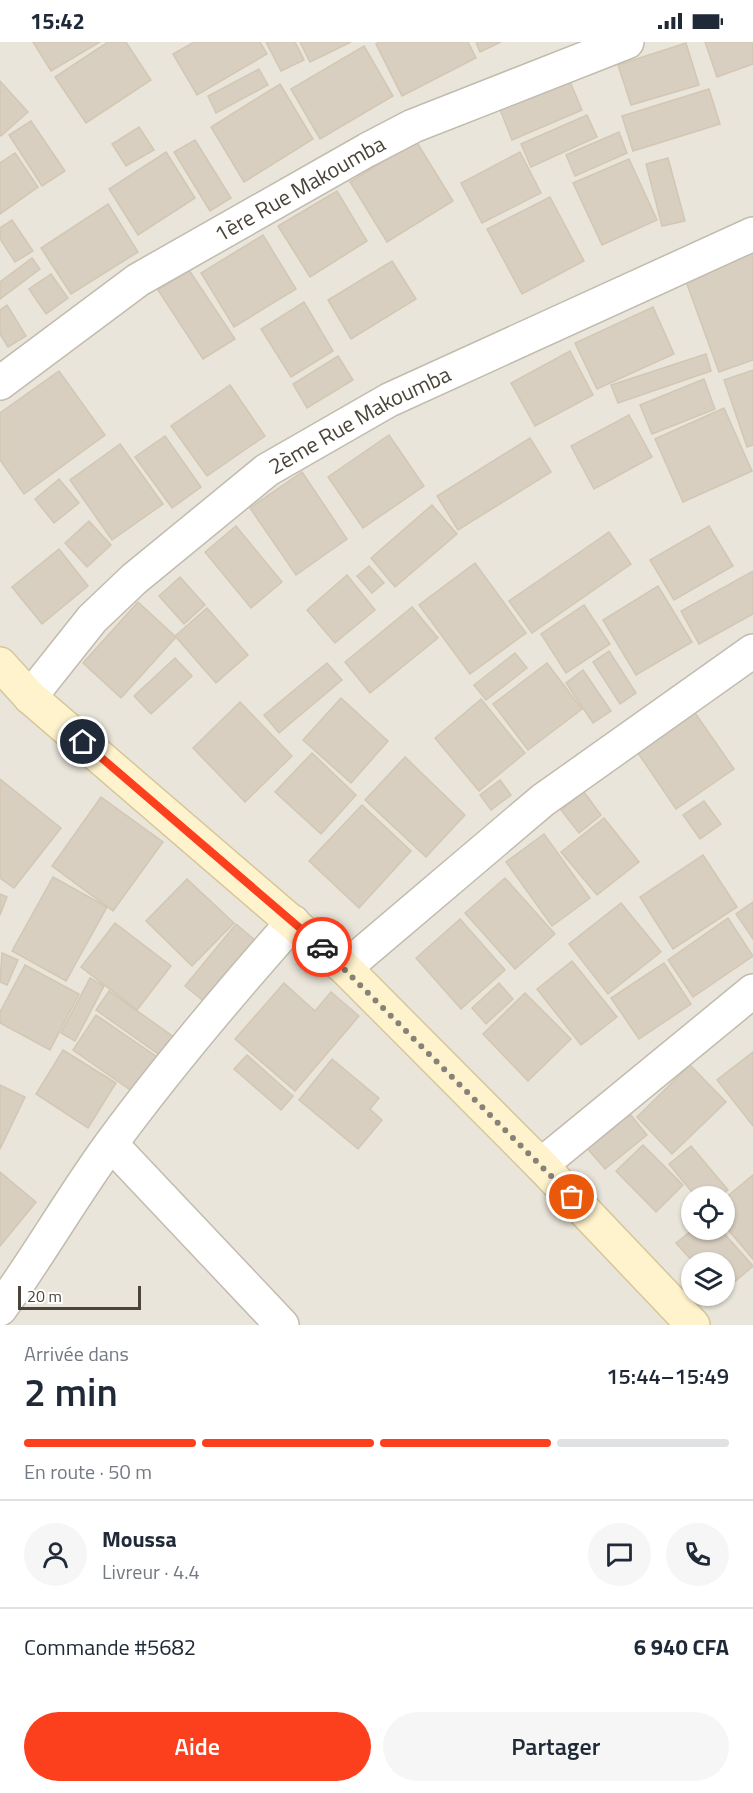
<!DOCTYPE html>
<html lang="fr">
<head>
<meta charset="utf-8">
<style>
  body { margin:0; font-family:"Titillium Web",sans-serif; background:#f6f6f7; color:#1f2937; height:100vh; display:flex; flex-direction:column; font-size:22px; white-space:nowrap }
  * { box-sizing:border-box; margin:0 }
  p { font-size:20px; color:#747a83 }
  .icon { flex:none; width:33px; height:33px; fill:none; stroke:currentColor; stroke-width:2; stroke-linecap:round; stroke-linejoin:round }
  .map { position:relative; height:1283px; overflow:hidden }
  .drawer { display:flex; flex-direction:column; background:#fff; flex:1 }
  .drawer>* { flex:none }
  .tools { position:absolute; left:681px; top:1144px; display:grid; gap:12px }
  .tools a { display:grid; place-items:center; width:54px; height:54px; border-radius:50%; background:#fff; box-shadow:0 2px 4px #0004; font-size:30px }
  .scale { position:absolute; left:18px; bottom:15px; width:123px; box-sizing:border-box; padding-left:6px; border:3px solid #4b4439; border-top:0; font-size:16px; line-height:21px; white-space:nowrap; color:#4b4439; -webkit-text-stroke:4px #fff; paint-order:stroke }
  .pin { position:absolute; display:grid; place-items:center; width:51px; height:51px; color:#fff; margin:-26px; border:3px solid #fff; border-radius:50%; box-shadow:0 2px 6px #0007 }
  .courier { position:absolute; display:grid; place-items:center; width:60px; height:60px; margin:-30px; border:4px solid #fc3f1d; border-radius:50%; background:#fff; color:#222; box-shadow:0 2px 8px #0007 }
  .head em { font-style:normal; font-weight:600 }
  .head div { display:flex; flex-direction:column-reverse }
  .head { display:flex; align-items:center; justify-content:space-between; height:102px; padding:0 24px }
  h1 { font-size:39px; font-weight:600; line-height:45px }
  .bar { display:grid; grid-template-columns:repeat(4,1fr); gap:9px 6px; align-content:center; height:72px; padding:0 24px }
  .bar i { height:8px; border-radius:4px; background:#e0e1e3 }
  .bar .current { background:#fc3f1d }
  .bar p { grid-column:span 4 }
  .line { display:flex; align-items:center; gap:15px; padding:0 24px; border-top:2px solid #e0e1e3 }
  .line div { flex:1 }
  .round { display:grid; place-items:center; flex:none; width:63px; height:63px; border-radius:32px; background:#f6f6f7 }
  .cta { display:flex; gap:12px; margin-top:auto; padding:12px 24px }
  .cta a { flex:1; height:69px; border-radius:36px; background:#fc3f1d; color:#fff; font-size:24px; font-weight:600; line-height:69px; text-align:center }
  .cta a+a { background:#f6f6f7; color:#1f2937 }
  .status { display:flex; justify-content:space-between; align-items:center; height:42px; padding:0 30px; background:#fff; direction:ltr }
  .status svg { height:16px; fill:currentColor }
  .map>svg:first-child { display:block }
  .residential { fill:#eae5da; fill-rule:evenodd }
  .building { fill:#d8cfc1; stroke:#d3c7b4; stroke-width:1.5 }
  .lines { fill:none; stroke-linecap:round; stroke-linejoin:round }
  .street-casing { stroke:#c2bbae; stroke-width:36 }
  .secondary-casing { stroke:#d6c79b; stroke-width:36 }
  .street { stroke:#fff; stroke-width:33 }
  .secondary { stroke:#fff3cd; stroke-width:33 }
  .done { stroke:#878178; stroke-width:6; stroke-dasharray:0 10.8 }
  .route { stroke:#fc3f1d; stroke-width:8 }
  .labels { text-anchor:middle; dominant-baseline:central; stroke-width:4.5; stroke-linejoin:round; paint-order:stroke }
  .street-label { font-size:22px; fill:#4b4439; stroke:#fff }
</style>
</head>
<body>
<div class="status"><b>15:42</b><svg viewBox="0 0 49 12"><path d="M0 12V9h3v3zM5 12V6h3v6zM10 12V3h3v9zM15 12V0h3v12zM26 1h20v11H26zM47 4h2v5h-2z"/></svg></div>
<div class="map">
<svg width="753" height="1283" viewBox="0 0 753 1283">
  <rect width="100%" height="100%" fill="#f6f3ec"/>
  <!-- residential -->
  <path class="residential" d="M0 0H753V1283H0ZM692 1155H724V1188H692ZM692 1221H724V1254H692Z"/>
  <!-- building -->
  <g class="building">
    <path d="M33 0H100L51 29Z"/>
    <path d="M108 0H126L151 38 86 81 55 35Z"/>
    <path d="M194 0H260L267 12 197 53 173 12Z"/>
    <path d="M266 0H295L304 18 281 29Z"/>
    <path d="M300 0H351L310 20Z"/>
    <path d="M379 0H468L476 16 402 54 376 2Z"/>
    <path d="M476 0H501L480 10Z"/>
    <path d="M705 0H753V22L717 35Z"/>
    <path d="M686 1 699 43 631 63 618 23Z"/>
    <path d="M364 4 393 54 320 97 291 47Z"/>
    <path d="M259 27 268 43 216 71 208 54Z"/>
    <path d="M566 30 582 68 512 98 497 60Z"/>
    <path d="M0 39 28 70 1 94 0 93Z"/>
    <path d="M280 42 313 97 244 140 211 85Z"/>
    <path d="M709 47 720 82 633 109 622 74Z"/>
    <path d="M587 73 597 95 531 125 521 102Z"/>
    <path d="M31 79 65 129 42 144 9 93Z"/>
    <path d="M139 85 154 108 126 124 112 102Z"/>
    <path d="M619 90 627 111 575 134 566 113Z"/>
    <path d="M195 98 231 156 210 169 174 110Z"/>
    <path d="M416 99 453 159 387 200 350 140Z"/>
    <path d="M166 110 195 156 138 193 109 147Z"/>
    <path d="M520 110 541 151 482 181 461 141Z"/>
    <path d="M15 111 38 145 0 172V121Z"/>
    <path d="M668 116 685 179 662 184 646 122Z"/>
    <path d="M629 117 657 178 602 203 573 141Z"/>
    <path d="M337 149 367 199 310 235 278 184Z"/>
    <path d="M550 155 584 219 522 252 487 187Z"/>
    <path d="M108 162 138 210 71 252 41 206Z"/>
    <path d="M12 178 33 209 15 220 0 197V186Z"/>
    <path d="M263 193 296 247 234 285 201 231Z"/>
    <path d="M753 209V318L719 330 684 234Z"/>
    <path d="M32 216 40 227 0 257V240Z"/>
    <path d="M392 219 416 257 351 297 328 258Z"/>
    <path d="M189 228 235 297 203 317 158 248Z"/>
    <path d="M51 232 68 256 46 272 29 247Z"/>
    <path d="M304 260 333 309 291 335 261 287Z"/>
    <path d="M7 263 26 294 8 305 0 292V268Z"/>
    <path d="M653 265 674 312 597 347 575 301Z"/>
    <path d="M570 309 593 353 535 384 511 341Z"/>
    <path d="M706 312 711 329 618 361 611 343Z"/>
    <path d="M338 314 353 338 307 366 293 342Z"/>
    <path d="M753 328V403L747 405 724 338Z"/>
    <path d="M59 329 105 393 24 452 0 418V371Z"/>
    <path d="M704 337 715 367 652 392 640 363Z"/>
    <path d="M230 343 265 394 207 434 171 384Z"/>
    <path d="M724 366 752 429 683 460 655 397Z"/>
    <path d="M629 373 652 415 594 447 571 404Z"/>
    <path d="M389 393 424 444 363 486 328 435Z"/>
    <path d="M165 394 201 445 172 466 135 415Z"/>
    <path d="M530 396 551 430 458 488 437 454Z"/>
    <path d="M120 402 163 462 112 498 70 438Z"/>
    <path d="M302 430 347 497 296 533 250 466Z"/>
    <path d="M59 437 79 461 54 481 35 457Z"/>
    <path d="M432 463 457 492 395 545 371 516Z"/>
    <path d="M89 479 111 503 87 525 65 501Z"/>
    <path d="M236 484 282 540 251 566 205 510Z"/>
    <path d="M709 484 733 524 674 558 650 518Z"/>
    <path d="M609 490 631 522 532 591 509 559Z"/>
    <path d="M59 507 88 544 42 582 12 545Z"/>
    <path d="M475 521 526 591 470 632 419 563Z"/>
    <path d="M369 524 384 541 372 551 357 534Z"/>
    <path d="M753 529V572L699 602 681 569Z"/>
    <path d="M347 533 375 568 335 601 307 568Z"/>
    <path d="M180 535 205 563 184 582 159 554Z"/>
    <path d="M658 544 692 600 636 633 603 578Z"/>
    <path d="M138 560 176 595 121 656 83 621Z"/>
    <path d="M584 563 610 602 566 631 541 592Z"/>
    <path d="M412 565 438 596 370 651 345 620Z"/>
    <path d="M207 566 248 613 216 641 175 594Z"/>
    <path d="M609 609 636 651 620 662 593 620Z"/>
    <path d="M515 611 527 626 486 658 474 643Z"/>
    <path d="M175 616 192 634 151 672 134 654Z"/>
    <path d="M327 621 342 638 279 691 264 673Z"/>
    <path d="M547 621 582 667 528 708 493 662Z"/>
    <path d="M583 628 611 669 593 681 566 641Z"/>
    <path d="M341 656 388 699 351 741 303 698Z"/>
    <path d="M481 657 525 711 479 749 435 696Z"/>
    <path d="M240 660 292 714 245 760 193 706Z"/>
    <path d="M693 668 734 727 676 767 636 708Z"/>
    <path d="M312 711 356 753 321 792 275 750Z"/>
    <path d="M405 715 465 773 426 815 365 758Z"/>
    <path d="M0 737 61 786 14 846 0 836Z"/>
    <path d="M500 738 511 753 491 768 480 753Z"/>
    <path d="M584 750 601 773 579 791 561 768Z"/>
    <path d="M101 755 163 800 113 869 52 824Z"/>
    <path d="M704 759 721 782 700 797 683 773Z"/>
    <path d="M362 763 411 809 359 866 309 819Z"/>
    <path d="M604 776 639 820 597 853 561 810Z"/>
    <path d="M544 792 590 856 552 884 506 820Z"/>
    <path d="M703 813 737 865 673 907 640 855Z"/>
    <path d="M53 835 107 865 66 939 12 909Z"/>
    <path d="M505 836 555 892 515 927 465 871Z"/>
    <path d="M187 837 234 881 192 924 146 879Z"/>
    <path d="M0 852 7 855 0 873Z"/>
    <path d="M753 860V897L736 872Z"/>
    <path d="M621 861 661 910 608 952 569 902Z"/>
    <path d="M728 876 753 914 693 955 668 918Z"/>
    <path d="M460 877 505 928 461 967 416 916Z"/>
    <path d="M115 881 171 924 137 968 81 925Z"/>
    <path d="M236 882 262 904 212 966 185 944Z"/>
    <path d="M2 911 18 918 7 943 0 940Z"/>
    <path d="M572 919 617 975 581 1003 537 947Z"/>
    <path d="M664 921 691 962 639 997 611 956Z"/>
    <path d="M25 923 79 952 50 1008 0 981V970Z"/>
    <path d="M90 936 104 944 75 999 61 991Z"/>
    <path d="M284 941 315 969 331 950 359 974 295 1049 235 997Z"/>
    <path d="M499 941 513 957 486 982 472 966Z"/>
    <path d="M109 949 181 1000 168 1019 96 968Z"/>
    <path d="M525 951 571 997 528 1039 483 992Z"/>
    <path d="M96 973 160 1017 136 1052 73 1008Z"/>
    <path d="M63 1008 116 1041 88 1086 36 1052Z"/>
    <path d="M753 1010V1084L717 1038Z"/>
    <path d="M247 1013 293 1054 281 1068 234 1027Z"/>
    <path d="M332 1017 379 1056 370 1067 382 1078 358 1107 299 1058Z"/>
    <path d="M690 1023 726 1060 672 1112 637 1075Z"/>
    <path d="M0 1043 25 1055 0 1107Z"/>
    <path d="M629 1071 647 1093 605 1127 587 1106Z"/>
    <path d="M643 1103 683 1143 656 1170 616 1129Z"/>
    <path d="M691 1104 728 1148 719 1155H696L669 1122Z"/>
    <path d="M0 1130 36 1160 0 1204Z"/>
    <path d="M753 1133V1217L724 1183V1157Z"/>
    <path d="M692 1188H721L753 1224 724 1249V1221H694L676 1201Z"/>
  </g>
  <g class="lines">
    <!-- street casing -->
    <g class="street-casing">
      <g id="street">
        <path id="s1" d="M0 341 138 238 367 108 413 84 627 0"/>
        <path id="s2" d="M30 655 92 577 134 537 267 428 389 358 753 192"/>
        <path d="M345 926 543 758 753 609"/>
        <path d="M111 1102 282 1283"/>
        <path d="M541 1123 753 949"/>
        <path d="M0 1267C40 1212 73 1153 113 1099 169 1023 230 951 293 880"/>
      </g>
    </g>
    <!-- secondary casing -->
    <g class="secondary-casing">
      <path id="secondary" d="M0 622 30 655 345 926 541 1123 693 1283"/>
    </g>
    <!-- street -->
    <use href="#street" class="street"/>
    <!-- secondary -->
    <use href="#secondary" class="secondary"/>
  </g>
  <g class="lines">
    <!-- done -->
    <path class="done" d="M322 905 572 1155"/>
    <!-- route -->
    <path class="route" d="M83 700 322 905"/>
  </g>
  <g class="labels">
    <!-- street labels -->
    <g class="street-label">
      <text stroke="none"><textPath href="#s1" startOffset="358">1ère Rue Makoumba</textPath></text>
      <text stroke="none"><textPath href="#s2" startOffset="435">2ème Rue Makoumba</textPath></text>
    </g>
  </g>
</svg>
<div class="tools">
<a><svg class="icon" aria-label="locate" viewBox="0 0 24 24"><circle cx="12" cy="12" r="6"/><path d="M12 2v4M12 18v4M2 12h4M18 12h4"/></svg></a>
<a><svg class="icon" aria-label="layers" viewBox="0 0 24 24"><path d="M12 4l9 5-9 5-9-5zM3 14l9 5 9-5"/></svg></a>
</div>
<div class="scale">20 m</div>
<div class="pin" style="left:572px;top:1155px;background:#ea580c"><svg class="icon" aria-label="bag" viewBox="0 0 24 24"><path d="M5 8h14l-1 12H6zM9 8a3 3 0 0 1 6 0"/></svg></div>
<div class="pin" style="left:83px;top:700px;background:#1f2937"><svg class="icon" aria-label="home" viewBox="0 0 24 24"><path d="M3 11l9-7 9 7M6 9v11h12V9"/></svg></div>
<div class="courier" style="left:322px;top:905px"><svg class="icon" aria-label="car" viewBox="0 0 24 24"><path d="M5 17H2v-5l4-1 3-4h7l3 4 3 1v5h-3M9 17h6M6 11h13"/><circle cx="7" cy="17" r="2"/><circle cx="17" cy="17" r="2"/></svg></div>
</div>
<section class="drawer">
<div class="head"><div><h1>2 min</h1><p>Arrivée dans</p></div><em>15:44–15:49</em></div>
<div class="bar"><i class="current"></i><i class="current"></i><i class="current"></i><i></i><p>En route · 50 m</p></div>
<div class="line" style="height:108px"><a class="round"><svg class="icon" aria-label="person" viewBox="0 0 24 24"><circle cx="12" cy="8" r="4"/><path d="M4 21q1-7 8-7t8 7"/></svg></a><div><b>Moussa</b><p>Livreur · 4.4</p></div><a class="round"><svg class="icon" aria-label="chat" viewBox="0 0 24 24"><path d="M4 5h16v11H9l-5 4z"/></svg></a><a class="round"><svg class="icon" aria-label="phone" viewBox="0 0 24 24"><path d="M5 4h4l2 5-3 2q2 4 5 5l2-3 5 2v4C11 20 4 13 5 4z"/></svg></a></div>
<div class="line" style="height:78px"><div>Commande #5682</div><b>6 940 CFA</b></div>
<div class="cta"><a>Aide</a><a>Partager</a></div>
</section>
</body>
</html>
